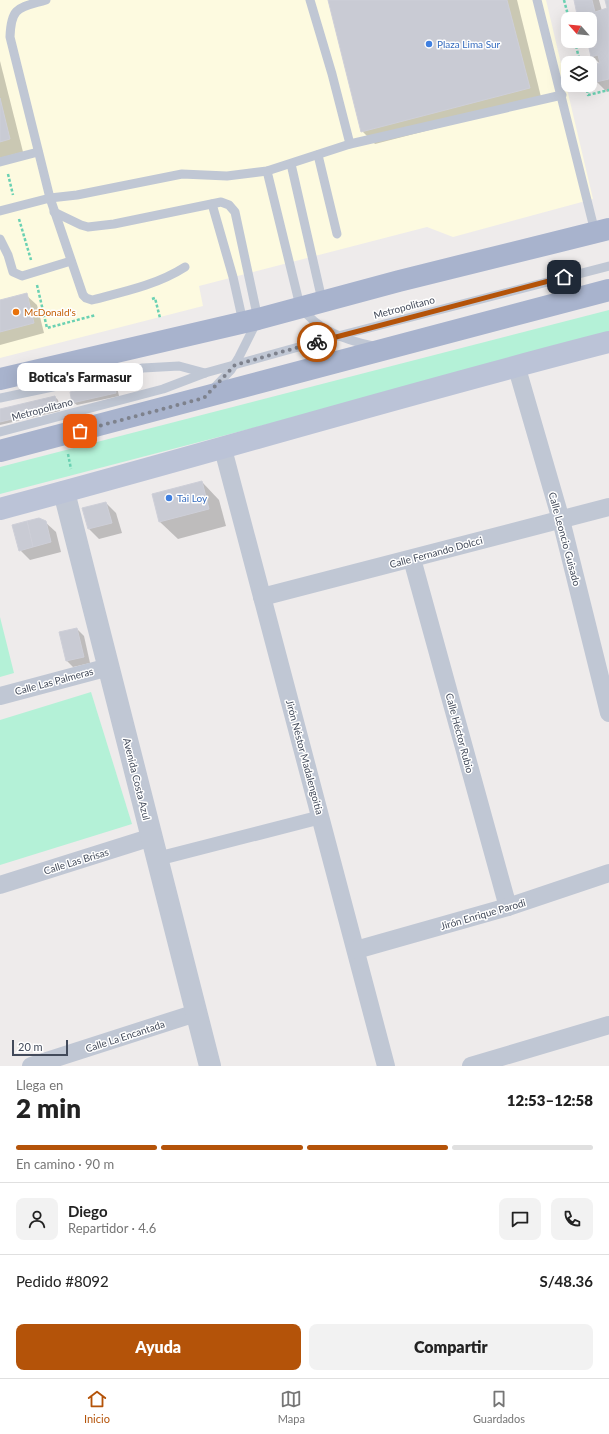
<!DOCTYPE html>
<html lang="es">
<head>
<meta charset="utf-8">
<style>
  body { margin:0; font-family:Lato,sans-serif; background:#f2f2f2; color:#222; height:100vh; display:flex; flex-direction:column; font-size:15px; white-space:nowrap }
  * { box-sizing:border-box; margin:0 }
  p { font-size:13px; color:#767676 }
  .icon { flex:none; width:22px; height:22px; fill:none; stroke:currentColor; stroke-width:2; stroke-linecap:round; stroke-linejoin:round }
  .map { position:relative; height:1066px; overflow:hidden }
  .drawer { display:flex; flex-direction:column; background:#fff; flex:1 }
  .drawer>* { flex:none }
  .needle { width:26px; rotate:297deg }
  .fabs { position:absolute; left:561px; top:12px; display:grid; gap:8px }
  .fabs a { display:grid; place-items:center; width:36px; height:36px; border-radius:8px; background:#fff; box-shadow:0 4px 16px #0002; font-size:20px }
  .scale { position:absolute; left:12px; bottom:10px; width:56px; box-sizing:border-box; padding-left:4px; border:2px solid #424a5a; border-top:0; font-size:11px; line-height:14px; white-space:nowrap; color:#424a5a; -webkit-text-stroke:3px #fff; paint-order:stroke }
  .pin { position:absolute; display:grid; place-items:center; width:34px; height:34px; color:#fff; margin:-17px; border-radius:8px; box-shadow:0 2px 6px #0006 }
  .courier { position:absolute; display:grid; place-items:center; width:40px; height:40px; margin:-20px; border:3px solid #b45309; border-radius:50%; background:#fff; color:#222; box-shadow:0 1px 5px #0007 }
  .bubble { position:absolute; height:28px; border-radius:8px; background:#fff; box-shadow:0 4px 16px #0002; font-size:13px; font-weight:800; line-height:28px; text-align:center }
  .overview em { font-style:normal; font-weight:800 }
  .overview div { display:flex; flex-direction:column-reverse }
  .overview { display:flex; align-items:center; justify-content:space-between; height:68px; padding:0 16px }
  h1 { font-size:26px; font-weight:800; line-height:30px }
  .bar { display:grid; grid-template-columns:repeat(4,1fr); gap:6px 4px; align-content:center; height:48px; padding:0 16px }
  .bar i { height:5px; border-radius:3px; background:#e0e0e0 }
  .bar .active { background:#b45309 }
  .bar p { grid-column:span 4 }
  .line { display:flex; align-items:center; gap:10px; padding:0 16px; border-top:1px solid #e0e0e0 }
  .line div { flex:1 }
  .round { display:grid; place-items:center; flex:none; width:42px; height:42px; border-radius:8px; background:#f2f2f2 }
  .action { display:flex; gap:8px; margin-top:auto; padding:8px 16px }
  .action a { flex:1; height:46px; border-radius:8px; background:#b45309; color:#fff; font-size:16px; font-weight:800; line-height:46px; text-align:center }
  .action a+a { background:#f2f2f2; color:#222 }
  .tabs { display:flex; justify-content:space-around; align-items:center; height:56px; border-top:1px solid #e0e0e0; background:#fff; font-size:11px; color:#767676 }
  .tabs a { display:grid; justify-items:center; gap:2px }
  .tabs .active { color:#b45309 }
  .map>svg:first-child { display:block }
  .commercial { fill:#fdfae0 }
  .green { fill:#b4f1d7 }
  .shadow { fill:#0003 }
  .building { fill:#c9cbd4; stroke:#cecfd8 }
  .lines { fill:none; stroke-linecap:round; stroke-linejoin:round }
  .path { stroke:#6ad1b2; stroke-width:2.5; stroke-dasharray:3 2; stroke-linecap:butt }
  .service { stroke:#c0c7d4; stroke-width:9 }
  .pedestrian { stroke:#c0c7d4; stroke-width:14 }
  .minor { stroke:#c0c7d4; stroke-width:18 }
  .tertiary { stroke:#c0c7d4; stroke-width:22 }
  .secondary { stroke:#bbc3d7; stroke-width:22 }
  .primary { stroke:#a8b3cd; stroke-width:22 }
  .done { stroke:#7e828d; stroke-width:4; stroke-dasharray:0 7.2 }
  .route { stroke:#b45309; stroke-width:5 }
  .shop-dot { fill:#3f7fe0; stroke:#fff; stroke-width:1.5 }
  .food-dot { fill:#e8710a; stroke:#fff; stroke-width:1.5 }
  .labels { text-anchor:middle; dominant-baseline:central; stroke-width:3; stroke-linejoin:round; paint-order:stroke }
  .shop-label { font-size:10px; fill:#366cbe; stroke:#fff; text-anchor:start }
  .street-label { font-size:10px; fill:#424a5a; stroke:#fff }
  .food-label { font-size:10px; fill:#c56008; stroke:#fff; text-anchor:start }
</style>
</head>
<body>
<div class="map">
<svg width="609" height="1066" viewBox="0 0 609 1066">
  <rect width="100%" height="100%" fill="#eeebeb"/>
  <!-- commercial -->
  <path class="commercial" d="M0 0H546L593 199 453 237 427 227 199 286 203 306 0 358Z"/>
  <!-- green -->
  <g class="green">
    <path d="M609 310V335L0 494V467Z"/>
    <path d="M0 617 14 673 0 677Z"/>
    <path d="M91 692 132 824 0 865V720Z"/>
  </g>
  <!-- shadow -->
  <g class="shadow">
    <path d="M329 0H517L542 101 375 144 362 131Z"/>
    <path d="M575 0H599L602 11 608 9 606 0H609V91L607 92 597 82 593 66 600 64 592 56 596 48 589 41 590 19H579Z"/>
    <path d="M0 61 23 152 0 158Z"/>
    <path d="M26 295 37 305 44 333 0 345V301Z"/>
    <path d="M113 384 117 387 119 396 77 405 73 402Z"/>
    <path d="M55 397 58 400 60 411 0 425V410Z"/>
    <path d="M202 482 219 500 226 526 178 539 160 522Z"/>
    <path d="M106 503 116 513 122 533 99 539 89 529Z"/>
    <path d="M45 522 56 532 61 552 30 560 20 550Z"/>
    <path d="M77 629 84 636 90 663 73 667 66 660Z"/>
  </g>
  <!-- building -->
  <g class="building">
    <path d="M328 0H507L530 88 361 132Z"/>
    <path d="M574 0H592L595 12 607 8 605 0H609V79L596 82 591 65 600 63 598 55 591 57 589 48 596 47 593 38 590 39V19H578Z"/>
    <path d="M0 98 10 139 0 142Z"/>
    <path d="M27 293 34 323 0 332V300Z"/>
    <path d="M114 383 116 393 72 403 70 392Z"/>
    <path d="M55 396 58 408 0 422V409Z"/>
    <path d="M202 481 209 509 159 522 152 494Z"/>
    <path d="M106 502 112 523 88 529 82 508Z"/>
    <path d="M39 518 46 521 51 542 33 547 27 521Z"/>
    <path d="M27 521 33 547 19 551 12 525Z"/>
    <path d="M77 628 84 657 66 661 59 632Z"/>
  </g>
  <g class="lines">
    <!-- path -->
    <g class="path">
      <path d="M564 0 569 19"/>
      <path d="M575 41 580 63"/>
      <path d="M586 85 588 95 609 90"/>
      <path d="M8 174 13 195"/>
      <path d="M19 219 31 260"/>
      <path d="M37 285 47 328 96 315"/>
      <path d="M152 299 155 298 160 318"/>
      <path d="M68 454 71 469"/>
    </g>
    <!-- service -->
    <g class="service">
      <path d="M46 0C19 8 11 6 10 37L50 198 83 295 86 298 92 300C123 292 157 285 185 267"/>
      <path d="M310 0 332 74 350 144"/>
      <path d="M537 0 595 232"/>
      <path d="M318 155 337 234"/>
      <path d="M0 162 38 152"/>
      <path d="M291 164 322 300"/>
      <path d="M267 171 300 306C317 330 345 340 373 346"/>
      <path d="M212 204 233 277 243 322"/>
      <path d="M0 211 50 198 77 195 182 174 227 176 267 171 350 144 562 95"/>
      <path d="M54 212 81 225 88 227 114 224 221 202 229 205 235 212 258 319 239 357 231 370 213 389"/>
      <path d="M0 239 8 255 13 272 22 276 71 261"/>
      <path d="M0 398 143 368 179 366 205 373"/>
      <path d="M0 432 163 389 205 373 338 336 609 266"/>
    </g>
    <!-- pedestrian -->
    <path class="pedestrian" d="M157 859 321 817"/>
    <!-- minor -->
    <g class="minor">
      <path d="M516 365 561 520 609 713"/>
      <path d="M223 449 386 1066"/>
      <path d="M412 559 508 907"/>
      <path d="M262 597 609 507"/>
      <path d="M0 696 109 667"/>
      <path d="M0 885 152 837"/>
      <path d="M356 950 508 907 609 873"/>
      <path d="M31 1066 196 1013"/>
      <path d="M471 1066 609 1025"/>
    </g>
    <!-- tertiary -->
    <path class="tertiary" d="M64 492 210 1066"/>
    <!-- secondary -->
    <path class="secondary" d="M0 509C203 455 405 394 609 342"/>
    <!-- primary -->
    <g class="primary">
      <path d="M0 379 258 319 399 281 609 229"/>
      <path d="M0 451 609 290"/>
    </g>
  </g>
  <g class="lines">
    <!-- done -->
    <path class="done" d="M80 431 204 398 235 365 317 342"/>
    <!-- route -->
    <path class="route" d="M317 342 564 277"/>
  </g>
  <!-- markers -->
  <g class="shop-dot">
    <circle cx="429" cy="44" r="4"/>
    <circle cx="169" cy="498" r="4"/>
  </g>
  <circle class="food-dot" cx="16" cy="312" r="4"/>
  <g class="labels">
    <!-- shop labels -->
    <g class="shop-label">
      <text x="437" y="44">Plaza Lima Sur</text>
      <text x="177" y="498">Tai Loy</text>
    </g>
    <!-- street labels -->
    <g class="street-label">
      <text transform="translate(404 307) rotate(-15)">Metropolitano</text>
      <text transform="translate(42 409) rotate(-15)">Metropolitano</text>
      <text transform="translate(565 539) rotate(75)">Calle Leoncio Guisado</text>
      <text transform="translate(436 552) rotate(-15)">Calle Fernando Dolcci</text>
      <text transform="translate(54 681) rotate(-15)">Calle Las Palmeras</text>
      <text transform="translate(460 733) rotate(75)">Calle Héctor Rubio</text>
      <text transform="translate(305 757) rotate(75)">Jirón Néstor Madalengoitia</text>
      <text transform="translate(137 779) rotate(76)">Avenida Costa Azul</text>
      <text transform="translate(76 861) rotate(-17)">Calle Las Brisas</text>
      <text transform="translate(483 914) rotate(-16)">Jirón Enrique Parodi</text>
      <text transform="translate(125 1036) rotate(-18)">Calle La Encantada</text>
    </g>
    <!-- food labels -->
    <g class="food-label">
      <text x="24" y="312">McDonald's</text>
    </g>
  </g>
</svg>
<div class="fabs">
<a><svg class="needle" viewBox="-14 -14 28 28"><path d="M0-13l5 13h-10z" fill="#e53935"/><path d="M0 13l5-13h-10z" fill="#767676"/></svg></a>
<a><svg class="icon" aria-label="layers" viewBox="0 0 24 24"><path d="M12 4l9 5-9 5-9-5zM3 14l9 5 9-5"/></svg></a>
</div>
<div class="scale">20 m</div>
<div class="pin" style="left:80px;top:431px;background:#ea580c"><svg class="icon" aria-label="bag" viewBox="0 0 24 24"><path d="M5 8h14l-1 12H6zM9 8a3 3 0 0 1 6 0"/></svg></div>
<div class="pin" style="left:564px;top:277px;background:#1f2937"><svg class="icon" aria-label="home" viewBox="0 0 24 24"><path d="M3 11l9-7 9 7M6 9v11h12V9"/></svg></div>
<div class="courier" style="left:317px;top:342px"><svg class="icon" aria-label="bike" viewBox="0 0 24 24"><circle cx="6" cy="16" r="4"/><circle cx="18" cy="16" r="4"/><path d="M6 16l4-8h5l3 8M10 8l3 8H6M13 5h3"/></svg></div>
<div class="bubble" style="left:17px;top:363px;width:126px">Botica's Farmasur</div>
</div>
<section class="drawer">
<div class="overview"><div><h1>2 min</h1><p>Llega en</p></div><em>12:53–12:58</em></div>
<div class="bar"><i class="active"></i><i class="active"></i><i class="active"></i><i></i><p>En camino · 90 m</p></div>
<div class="line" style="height:72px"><a class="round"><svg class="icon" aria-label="person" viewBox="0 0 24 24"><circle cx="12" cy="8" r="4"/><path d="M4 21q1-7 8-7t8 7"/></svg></a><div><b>Diego</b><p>Repartidor · 4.6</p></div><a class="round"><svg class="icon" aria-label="chat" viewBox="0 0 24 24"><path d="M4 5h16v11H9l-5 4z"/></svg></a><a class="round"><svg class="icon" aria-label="phone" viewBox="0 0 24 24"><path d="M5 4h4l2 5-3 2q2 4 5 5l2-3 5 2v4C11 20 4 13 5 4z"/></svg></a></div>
<div class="line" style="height:52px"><div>Pedido #8092</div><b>S/48.36</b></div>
<div class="action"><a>Ayuda</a><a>Compartir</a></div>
</section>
<nav class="tabs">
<a class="active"><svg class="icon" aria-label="home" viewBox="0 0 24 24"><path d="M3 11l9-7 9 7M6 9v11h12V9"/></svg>Inicio</a>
<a><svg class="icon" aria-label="map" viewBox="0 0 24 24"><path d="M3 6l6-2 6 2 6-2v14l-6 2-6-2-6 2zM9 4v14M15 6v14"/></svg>Mapa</a>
<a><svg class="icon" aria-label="saved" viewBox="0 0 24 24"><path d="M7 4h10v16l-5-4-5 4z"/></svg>Guardados</a>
</nav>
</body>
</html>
